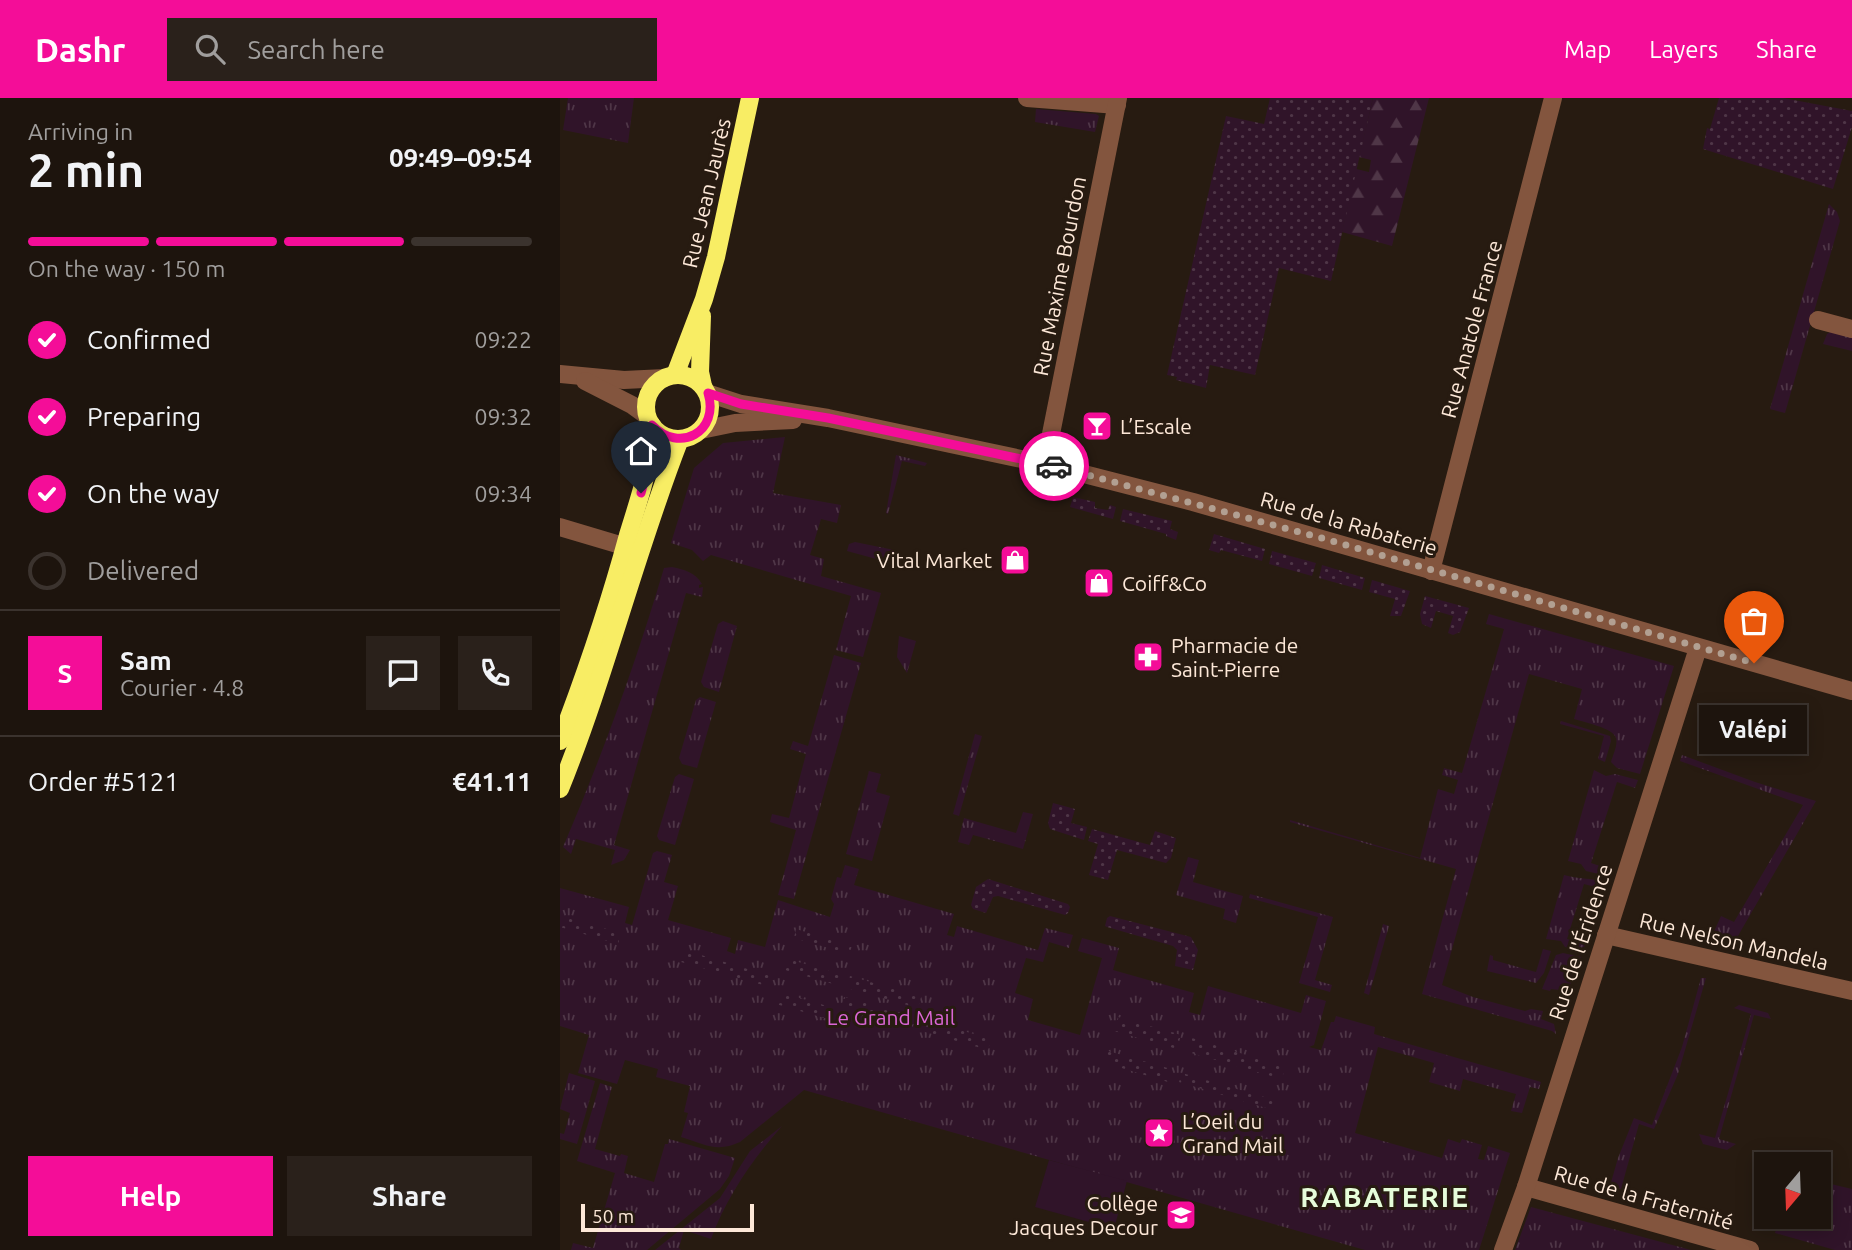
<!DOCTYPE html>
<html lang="en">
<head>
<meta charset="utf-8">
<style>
  body { margin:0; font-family:Ubuntu,sans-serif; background:#2a211b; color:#f1f3f6; height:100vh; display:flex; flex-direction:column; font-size:26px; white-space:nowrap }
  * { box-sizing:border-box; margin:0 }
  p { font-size:23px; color:#a09e9d }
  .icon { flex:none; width:38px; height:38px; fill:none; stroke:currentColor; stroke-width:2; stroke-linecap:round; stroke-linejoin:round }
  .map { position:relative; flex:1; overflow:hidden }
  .panel { display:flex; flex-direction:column; background:#1d140d; width:560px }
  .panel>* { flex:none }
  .needle { width:46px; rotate:199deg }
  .tools { position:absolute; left:1194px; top:1054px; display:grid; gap:14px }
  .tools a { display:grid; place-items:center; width:77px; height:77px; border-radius:0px; background:#1d140d; box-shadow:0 4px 18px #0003,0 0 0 2px #3b332e; font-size:35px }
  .scale { position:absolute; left:21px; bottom:18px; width:173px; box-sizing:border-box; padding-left:7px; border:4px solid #fde8d8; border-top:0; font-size:19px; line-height:24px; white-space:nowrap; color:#fde8d8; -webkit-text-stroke:5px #271b11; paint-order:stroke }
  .pin { position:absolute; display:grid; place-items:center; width:60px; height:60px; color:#fff; margin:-72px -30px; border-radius:50% 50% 50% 0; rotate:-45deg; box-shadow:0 0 7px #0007 }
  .pin .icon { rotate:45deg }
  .courier { position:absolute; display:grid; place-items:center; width:70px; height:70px; margin:-35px; border:5px solid #f40d98; border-radius:50%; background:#fff; color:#222; box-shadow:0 2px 9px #0007 }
  .bubble { position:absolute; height:49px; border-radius:0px; background:#1d140d; box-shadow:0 4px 18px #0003,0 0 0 2px #3b332e; font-size:23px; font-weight:700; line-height:49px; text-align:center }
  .overview em { font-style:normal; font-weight:700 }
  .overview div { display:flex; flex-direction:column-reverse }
  .overview { display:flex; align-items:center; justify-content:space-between; height:119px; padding:0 28px }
  h1 { font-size:46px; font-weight:700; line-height:52px }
  .bar { display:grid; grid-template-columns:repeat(4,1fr); gap:10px 7px; align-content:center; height:84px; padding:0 28px }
  .bar i { height:9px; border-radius:5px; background:#3b332e }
  .bar .on { background:#f40d98 }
  .bar p { grid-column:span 4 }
  .line { display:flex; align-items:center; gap:18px; padding:0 28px; border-top:2px solid #3b332e }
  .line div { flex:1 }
  .round { display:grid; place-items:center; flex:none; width:74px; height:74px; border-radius:0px; background:#2a211b }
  ol { padding:0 28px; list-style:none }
  li { display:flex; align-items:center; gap:21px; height:77px }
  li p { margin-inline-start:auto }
  li .icon { padding:7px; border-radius:50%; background:#f40d98; color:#fff; stroke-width:4 }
  li:last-child { color:#a09e9d }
  li i { width:38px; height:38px; border:4px solid #3b332e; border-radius:50% }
  .action { display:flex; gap:14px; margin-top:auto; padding:14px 28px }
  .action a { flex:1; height:80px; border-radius:0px; background:#f40d98; color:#fff; font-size:28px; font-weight:700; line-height:80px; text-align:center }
  .action a+a { background:#2a211b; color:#f1f3f6 }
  header { display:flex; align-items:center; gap:42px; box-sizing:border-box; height:98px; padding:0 35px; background:#f40d98; color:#fff }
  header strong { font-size:33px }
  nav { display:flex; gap:38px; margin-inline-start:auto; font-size:24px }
  .search { width:490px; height:63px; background:#2a211b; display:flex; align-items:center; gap:18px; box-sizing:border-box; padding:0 24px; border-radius:0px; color:#a09e9d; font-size:26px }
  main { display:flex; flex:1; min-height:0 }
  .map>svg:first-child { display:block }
  .grass { fill:url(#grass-tufts) }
  .forest { fill:url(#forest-firs) }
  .garden { fill:url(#garden-dots) }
  .pitch { fill:#301429 }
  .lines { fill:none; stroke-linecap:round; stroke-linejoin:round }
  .minor { stroke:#83553e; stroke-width:18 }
  .major { stroke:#f8ed64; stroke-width:18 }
  .done { stroke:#b2a092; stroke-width:7; stroke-dasharray:0 12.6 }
  .route { stroke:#f40d98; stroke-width:9 }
  .labels { text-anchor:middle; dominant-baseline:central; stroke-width:6; stroke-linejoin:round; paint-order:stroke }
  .street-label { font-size:21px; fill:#fde8d8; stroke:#271b11 }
  .poi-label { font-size:21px; fill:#fde8d8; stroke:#271b11; text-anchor:start }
  .park-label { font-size:21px; fill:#db66d5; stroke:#271b11 }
  .district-label { font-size:28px; font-weight:bold; letter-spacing:2px; fill:#e6fdda; stroke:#271b11 }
</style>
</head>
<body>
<header>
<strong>Dashr</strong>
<div class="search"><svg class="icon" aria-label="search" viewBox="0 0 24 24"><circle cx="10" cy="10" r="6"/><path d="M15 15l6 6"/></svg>Search here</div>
<nav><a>Map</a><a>Layers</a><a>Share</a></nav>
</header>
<main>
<section class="panel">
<div class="overview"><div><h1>2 min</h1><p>Arriving in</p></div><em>09:49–09:54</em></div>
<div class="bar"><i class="on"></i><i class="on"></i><i class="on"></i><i></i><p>On the way · 150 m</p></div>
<ol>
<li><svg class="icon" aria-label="check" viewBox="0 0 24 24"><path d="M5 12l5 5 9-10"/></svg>Confirmed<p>09:22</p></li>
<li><svg class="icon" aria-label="check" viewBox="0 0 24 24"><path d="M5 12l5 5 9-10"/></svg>Preparing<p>09:32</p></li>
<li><svg class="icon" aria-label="check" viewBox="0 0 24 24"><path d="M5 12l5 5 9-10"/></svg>On the way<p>09:34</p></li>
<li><i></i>Delivered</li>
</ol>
<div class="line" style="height:126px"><b class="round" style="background:#f40d98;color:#fff">S</b><div><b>Sam</b><p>Courier · 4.8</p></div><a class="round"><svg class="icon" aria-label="chat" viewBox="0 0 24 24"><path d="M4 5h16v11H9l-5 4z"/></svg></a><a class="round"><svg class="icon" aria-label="phone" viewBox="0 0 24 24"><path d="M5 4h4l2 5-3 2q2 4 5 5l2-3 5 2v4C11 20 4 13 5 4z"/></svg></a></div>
<div class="line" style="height:91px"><div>Order #5121</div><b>€41.11</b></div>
<div class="action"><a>Help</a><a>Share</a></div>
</section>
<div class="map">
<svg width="1292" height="1152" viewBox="0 0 1292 1152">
  <defs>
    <pattern id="grass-tufts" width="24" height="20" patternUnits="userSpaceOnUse" patternTransform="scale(1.75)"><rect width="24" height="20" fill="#301429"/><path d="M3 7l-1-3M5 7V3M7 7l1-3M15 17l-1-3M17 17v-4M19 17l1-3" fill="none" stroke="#4f3647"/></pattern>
    <pattern id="forest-firs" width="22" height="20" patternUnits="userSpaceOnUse" patternTransform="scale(1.75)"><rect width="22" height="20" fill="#301429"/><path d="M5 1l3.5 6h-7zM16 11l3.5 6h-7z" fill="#4f3647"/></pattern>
    <pattern id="garden-dots" width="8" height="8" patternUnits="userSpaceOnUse" patternTransform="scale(1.75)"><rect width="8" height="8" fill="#301429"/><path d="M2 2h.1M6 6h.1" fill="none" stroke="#4f3647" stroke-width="1.8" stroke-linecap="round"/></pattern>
  </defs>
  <rect width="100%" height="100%" fill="#271b11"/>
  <!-- grass -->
  <g class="grass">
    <path d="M8 0H74L68 45 3 32Z"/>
    <path d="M476 11 536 16 539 18 535 34 475 24Z"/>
    <path d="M1269 106 1277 114 1280 123 1225 315 1210 311Z"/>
    <path d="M1272 233 1292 235V253L1263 246 1267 236Z"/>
    <path d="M225 339 213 395 281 407 277 425 261 421 250 457 264 461 261 478 321 495 303 559 276 552 291 498 151 457 143 463 132 452 111 445 134 370 163 345Z"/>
    <path d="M336 357 367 365 365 368 342 363 328 416 326 415Z"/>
    <path d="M295 444 334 452 331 465 287 453 289 446Z"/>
    <path d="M112 469C125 472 135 474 142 486L139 487V490L143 489 142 499 126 495 54 747 70 752 64 762 51 767 55 752 16 741 11 756 3 749C42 658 76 565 104 470Z"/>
    <path d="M929 516 1114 568 1080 676 1057 670 1051 664C1053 657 1058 647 1056 640 1054 630 1023 624 1014 621L1022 591 969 576 882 887 913 899 965 913 971 911 983 913 981 921 994 926 996 936 992 933 862 896 896 771 730 724V722L860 760 878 691 894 696 898 682 882 677 884 670 902 675 944 531 926 526Z"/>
    <path d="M163 523 177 528 159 594 144 589 141 584 158 526Z"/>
    <path d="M339 538 356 543 347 575 337 559Z"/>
    <path d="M274 557 301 565 234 801 218 797 236 732 210 724 212 716 229 720 246 656 230 651 233 643 248 648Z"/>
    <path d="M140 599 156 604 137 670 122 666 119 660 136 602Z"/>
    <path d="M1001 623 1050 638 1051 643 1045 664 1038 661 1044 638 1000 626Z"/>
    <path d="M415 636 422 638 399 718 393 716Z"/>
    <path d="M1122 657 1195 684 1256 703 1175 843 1152 838 1161 818 1174 824 1243 707 1120 663Z"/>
    <path d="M1034 672 1046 678 1055 676 1078 682 1075 690 1057 684 1031 765 1049 771 1047 778 1026 773 1021 766 1008 763Z"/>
    <path d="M309 673 321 676 316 694 330 698 312 763 286 756Z"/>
    <path d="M119 676 134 681 115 747 99 742 97 738 115 679Z"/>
    <path d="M463 714 473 716 463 751 413 737 409 747 398 744 404 720 456 735Z"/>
    <path d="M97 753 112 757 104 784 118 788 108 822 171 840 167 853 175 856 178 842 205 849 218 802 270 819 274 806 271 801 277 779 281 780 285 767 299 771 294 787 394 816 387 837 394 839 397 828 478 852 485 830 513 837 509 850 489 844 483 864 466 860 455 895 473 901 468 922 520 937 542 860 518 853 522 840 559 850 553 872 634 895 629 914 640 917 648 888 741 915 746 897 766 903 754 947 749 949 761 952 771 924H774L776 918 815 929 814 936 981 984 979 991 970 989 962 1015 951 1013 956 996 903 981 900 993 869 984 874 965 818 949 795 1035 882 1060 888 1041 900 1045 902 1041 922 1047 918 1061 924 1062 928 1048 950 1055 919 1152H805L244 992 180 1044C157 1055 144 1046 121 1039L128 1015 124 1014 130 988 96 979 98 971 65 962 57 986 18 975 29 937 0 928V790L69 809 65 825 72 827 93 755Z"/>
    <path d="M628 759 639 762 633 784 683 798 676 825 663 821 665 811 616 797Z"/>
    <path d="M1004 777C1018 781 1030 780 1045 784L1043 791 1024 786 1007 841 1025 846 1023 854 1005 849 1001 843 986 841Z"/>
    <path d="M690 796 773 819 755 882 772 887 770 894 739 885 758 819 689 800Z"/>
    <path d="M823 826 829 828 809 897 804 895Z"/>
    <path d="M983 851 991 853 984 875 976 885 927 873 930 857 933 858V862L976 874Z"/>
    <path d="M1003 855 1021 859C1016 876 1013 896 991 891L990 893 982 891 996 857Z"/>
    <path d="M1141 880H1146L1118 976 1094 1031 1079 1026 1061 1091 1050 1088 1058 1060 1074 1020 1092 1027 1122 949Z"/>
    <path d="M1179 907 1208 915 1211 921 1194 917 1159 1041 1176 1046 1167 1052 1143 1046 1139 1036 1155 1040 1191 916 1174 910Z"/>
    <path d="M9 975 35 983 17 1046 0 1041V1035L4 1036 10 1015 0 1011Z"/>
    <path d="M40 985 52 989 35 1051 60 1058 61 1056 68 1058 64 1075 94 1084 105 1046H108L109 1041 175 1060 169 1078 160 1091 87 1152H11L13 1145 33 1150 55 1075 17 1063Z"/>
    <path d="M222 1028C192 1062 167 1098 151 1141L124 1132 119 1150 121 1152H95L160 1100 190 1053Z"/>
    <path d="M1258 1083 1292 1091V1152H1275L1215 1135 1220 1118H1258Z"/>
    <path d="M971 1109 1131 1152H955Z"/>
  </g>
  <!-- forest -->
  <path class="forest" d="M813 0H869L832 148 782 134 796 71 809 74 811 62 799 59Z"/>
  <!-- garden -->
  <g class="garden">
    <path d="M710 0H813L771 183 719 170 695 277 650 267 646 290 616 282 617 279 607 277 666 18 704 26Z"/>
    <path d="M1159 0H1223L1292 13V29L1273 91 1143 51 1147 30 1150 31Z"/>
    <path d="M513 399 535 404V410L548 412 550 407 556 409 553 421 510 409Z"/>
    <path d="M563 411 612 423 610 431 618 434 616 442 606 438V436L560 423Z"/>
    <path d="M654 436 705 451 702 463 661 452 659 455 649 452Z"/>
    <path d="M712 453 756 465 752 478 709 466Z"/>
    <path d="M762 467 805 480 802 492 759 480Z"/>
    <path d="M812 482 850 493 841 518H830L835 501 809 494Z"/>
    <path d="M865 498 909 510 900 534 893 537 888 535 893 518 876 513 871 530 862 526 860 516Z"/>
    <path d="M493 705 515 711 511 725 527 729 524 742 490 731 488 725Z"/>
    <path d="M532 731 590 747 595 733 616 740 611 760 606 765 557 752 548 782 529 777 538 746 528 743Z"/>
    <path d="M428 781 508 806 510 809 508 815 505 817 438 798 433 799 426 815 413 811 411 807 416 789Z"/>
    <path d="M0 818 61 835 58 846 0 829Z"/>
    <path d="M550 818 631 839 638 852 633 872 615 868 617 852 613 848 547 829 545 828 547 820Z"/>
    <path d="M236 831 292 848 289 856 234 840Z"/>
    <path d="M124 852 168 865 164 876 121 864Z"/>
    <path d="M228 861 283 877 280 888 225 872Z"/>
    <path d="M170 866 213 878 210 889 167 877Z"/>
    <path d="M290 878 361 899 358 910 287 890Z"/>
    <path d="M219 894 274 910 271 922 216 906Z"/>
    <path d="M284 899 356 919 352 931 281 910Z"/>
    <path d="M558 919 621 937 617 951 554 933Z"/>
    <path d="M362 921 431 941 428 952 358 932Z"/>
    <path d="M632 940 725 969 722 981 628 954Z"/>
    <path d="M548 953 611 971 608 984 545 965Z"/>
    <path d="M622 975 715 1002 713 1012 619 984Z"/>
  </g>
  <!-- pitch -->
  <path class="pitch" d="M489 1062 567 1083 554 1131 475 1109Z"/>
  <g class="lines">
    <!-- minor -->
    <g class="minor">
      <path d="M467 0 557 7"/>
      <path d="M1258 222 1292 231"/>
      <path d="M0 276 64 282 105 280"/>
      <path d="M25 283 72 307 87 318"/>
      <path d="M147 295 181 306 268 320 485 366 633 404 1292 593"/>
      <path d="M141 332 175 325 233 322"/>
      <path d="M485 366 558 0"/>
      <path d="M0 429 77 452"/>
      <path d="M871 473 993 0"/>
      <path d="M1046 837 1292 893"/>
      <path d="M966 1089 1190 1152"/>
      <path d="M943 1152 966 1089 1138 550"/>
    </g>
    <!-- major -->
    <g class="major">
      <path d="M142 218 140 274 143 288"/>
      <path d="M115 277 144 201 156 159 190 0"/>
      <circle cx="118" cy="309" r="32"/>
      <path d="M0 643C26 575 49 507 68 437 79 401 92 365 92 327"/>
      <path d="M0 691C46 577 75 456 120 341"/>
    </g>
  </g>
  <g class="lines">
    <!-- done -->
    <path class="done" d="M494 368 758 439 1194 565"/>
    <!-- route -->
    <path class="route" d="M81 395 88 368 92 327C119 356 160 334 148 295L181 306 268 320 494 368"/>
  </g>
  <!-- icons -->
  <defs>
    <g id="bar-square" transform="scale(1.575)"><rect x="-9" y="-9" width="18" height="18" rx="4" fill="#f40d98" stroke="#271b11"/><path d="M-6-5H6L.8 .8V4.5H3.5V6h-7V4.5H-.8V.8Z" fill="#fff"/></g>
    <g id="shop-square" transform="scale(1.575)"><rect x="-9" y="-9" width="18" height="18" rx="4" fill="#f40d98" stroke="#271b11"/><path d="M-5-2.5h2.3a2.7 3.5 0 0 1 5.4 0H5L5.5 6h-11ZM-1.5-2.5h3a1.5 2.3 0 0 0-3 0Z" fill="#fff"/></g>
    <g id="pharmacy-square" transform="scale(1.575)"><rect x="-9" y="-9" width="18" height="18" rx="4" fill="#f40d98" stroke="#271b11"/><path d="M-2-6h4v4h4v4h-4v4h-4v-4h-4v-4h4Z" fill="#fff"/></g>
    <g id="sight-square" transform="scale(1.575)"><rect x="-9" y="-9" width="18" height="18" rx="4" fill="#f40d98" stroke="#271b11"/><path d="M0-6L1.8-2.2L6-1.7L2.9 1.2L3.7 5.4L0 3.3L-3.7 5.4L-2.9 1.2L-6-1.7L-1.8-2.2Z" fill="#fff"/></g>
    <g id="school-square" transform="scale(1.575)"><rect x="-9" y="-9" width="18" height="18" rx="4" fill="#f40d98" stroke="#271b11"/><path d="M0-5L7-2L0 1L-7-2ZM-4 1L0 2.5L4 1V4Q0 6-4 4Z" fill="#fff"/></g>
  </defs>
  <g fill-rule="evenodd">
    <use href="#bar-square" x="537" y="328"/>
    <use href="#shop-square" x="455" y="462"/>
    <use href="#shop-square" x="539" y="485"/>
    <use href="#pharmacy-square" x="588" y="559"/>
    <use href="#sight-square" x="599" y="1035"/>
    <use href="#school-square" x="621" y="1117"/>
  </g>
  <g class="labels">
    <!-- street labels -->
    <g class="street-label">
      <text transform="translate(146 95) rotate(-77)">Rue Jean Jaurès</text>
      <text transform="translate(499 178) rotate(-79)">Rue Maxime Bourdon</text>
      <text transform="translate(911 231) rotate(-75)">Rue Anatole France</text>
      <text transform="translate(789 425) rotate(16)">Rue de la Rabaterie</text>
      <text transform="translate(1174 843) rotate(13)">Rue Nelson Mandela</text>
      <text transform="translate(1020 844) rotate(-72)">Rue de l'Éridence</text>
      <text transform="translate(1084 1099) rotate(16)">Rue de la Fraternité</text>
    </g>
    <!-- poi labels -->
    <g class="poi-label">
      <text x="560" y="328">L’Escale</text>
      <text x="432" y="462" text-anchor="end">Vital Market</text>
      <text x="562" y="485">Coiff&amp;Co</text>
      <text x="611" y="547">Pharmacie de<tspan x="611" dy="24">Saint-Pierre</tspan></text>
      <text x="622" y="1023">L’Oeil du<tspan x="622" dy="24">Grand Mail</tspan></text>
      <text x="598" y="1105" text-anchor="end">Collège<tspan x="598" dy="24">Jacques Decour</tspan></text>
    </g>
    <!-- park labels -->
    <g class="park-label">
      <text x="331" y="919">Le Grand Mail</text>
    </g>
    <!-- district labels -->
    <g class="district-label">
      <text x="825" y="1098">RABATERIE</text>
    </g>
  </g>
</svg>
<div class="tools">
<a><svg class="needle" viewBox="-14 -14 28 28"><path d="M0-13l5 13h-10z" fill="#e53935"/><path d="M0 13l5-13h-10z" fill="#a09e9d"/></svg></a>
</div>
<div class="scale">50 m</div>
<div class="pin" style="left:1194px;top:565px;background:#ea580c"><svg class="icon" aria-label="bag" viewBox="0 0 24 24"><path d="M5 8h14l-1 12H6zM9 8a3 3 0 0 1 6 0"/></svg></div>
<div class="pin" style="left:81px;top:395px;background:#1f2937"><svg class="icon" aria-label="home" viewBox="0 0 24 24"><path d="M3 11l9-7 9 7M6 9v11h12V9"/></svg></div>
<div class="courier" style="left:494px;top:368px"><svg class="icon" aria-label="car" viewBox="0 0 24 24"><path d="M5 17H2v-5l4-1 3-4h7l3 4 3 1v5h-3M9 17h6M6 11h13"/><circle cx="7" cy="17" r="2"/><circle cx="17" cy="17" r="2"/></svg></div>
<div class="bubble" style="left:1139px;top:607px;width:108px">Valépi</div>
</div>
</main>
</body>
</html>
